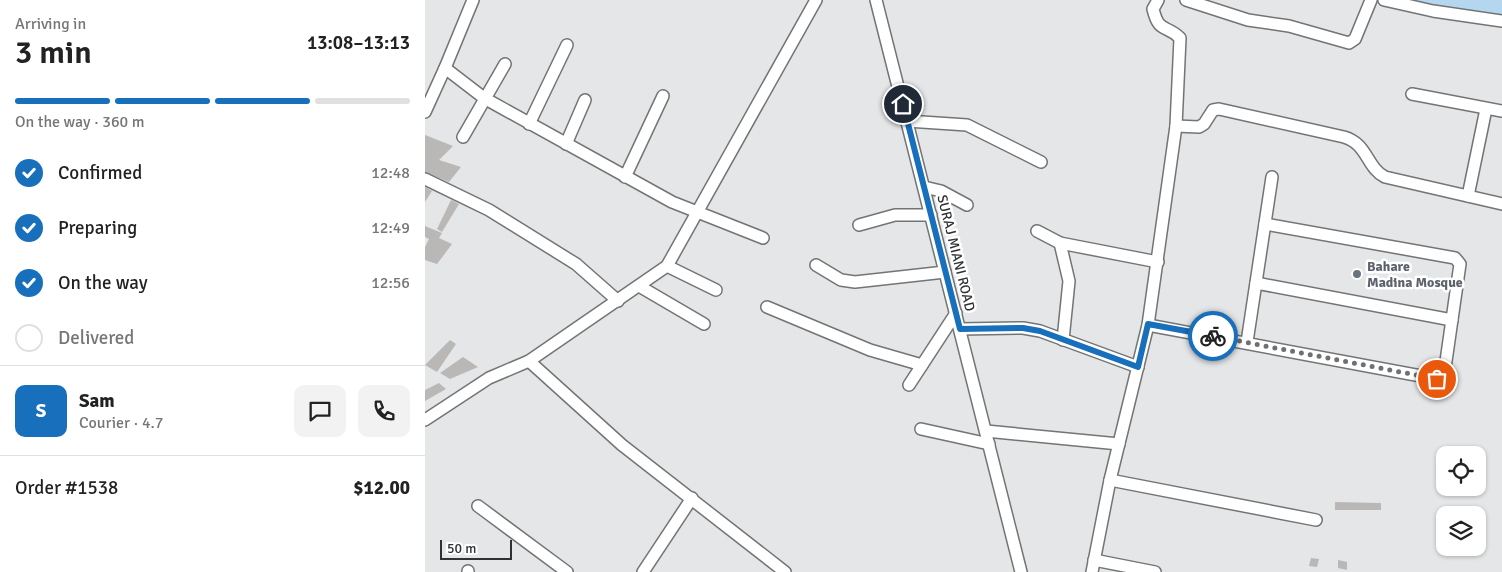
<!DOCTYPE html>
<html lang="en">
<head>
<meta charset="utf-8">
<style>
  body { margin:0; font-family:Signika,sans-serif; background:#f2f2f2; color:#222; height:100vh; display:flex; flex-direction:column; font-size:19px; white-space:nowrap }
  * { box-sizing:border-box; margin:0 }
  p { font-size:16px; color:#767676 }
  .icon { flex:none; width:28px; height:28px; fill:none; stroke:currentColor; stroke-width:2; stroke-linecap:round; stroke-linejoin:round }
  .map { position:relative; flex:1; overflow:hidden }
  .panel { display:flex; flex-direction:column; background:#fff; width:425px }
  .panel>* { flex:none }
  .buttons { position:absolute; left:1011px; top:446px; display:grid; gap:10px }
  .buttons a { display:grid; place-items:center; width:50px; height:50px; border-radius:10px; background:#fff; box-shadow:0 1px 4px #0004; font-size:25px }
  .scale { position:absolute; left:15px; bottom:12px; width:72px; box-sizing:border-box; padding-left:5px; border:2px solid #303132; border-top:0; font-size:14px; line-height:18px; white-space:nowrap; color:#303132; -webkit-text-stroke:4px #fff; paint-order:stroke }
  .pin { position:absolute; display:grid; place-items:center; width:42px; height:42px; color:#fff; margin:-21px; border:2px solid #fff; border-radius:50%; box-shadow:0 1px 5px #0007 }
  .courier { position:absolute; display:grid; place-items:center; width:50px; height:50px; margin:-25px; border:4px solid #186fbc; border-radius:50%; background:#fff; color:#222; box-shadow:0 1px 6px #0007 }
  .summary em { font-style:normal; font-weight:600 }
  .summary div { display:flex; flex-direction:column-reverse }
  .summary { display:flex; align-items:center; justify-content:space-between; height:85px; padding:0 15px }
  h1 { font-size:32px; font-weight:600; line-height:38px }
  .bar { display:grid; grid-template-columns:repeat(4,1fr); gap:8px 5px; align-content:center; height:60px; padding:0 15px }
  .bar i { height:6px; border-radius:4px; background:#e0e0e0 }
  .bar .on { background:#186fbc }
  .bar p { grid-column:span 4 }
  .line { display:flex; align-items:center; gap:12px; padding:0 15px; border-top:1px solid #e0e0e0 }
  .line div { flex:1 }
  .round { display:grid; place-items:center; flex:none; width:52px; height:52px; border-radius:10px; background:#f2f2f2 }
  ol { padding:0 15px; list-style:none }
  li { display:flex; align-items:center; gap:15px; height:55px }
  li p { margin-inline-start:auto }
  li .icon { padding:5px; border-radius:50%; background:#186fbc; color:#fff; stroke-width:4 }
  li:last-child { color:#767676 }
  li i { width:28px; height:28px; border:2px solid #e0e0e0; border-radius:50% }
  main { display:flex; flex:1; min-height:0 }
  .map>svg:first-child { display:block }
  .green { fill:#b5d6ef }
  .building { fill:#bab8b7 }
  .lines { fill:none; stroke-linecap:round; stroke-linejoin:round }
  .minor-casing { stroke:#727475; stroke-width:14 }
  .minor { stroke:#fff; stroke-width:11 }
  .done { stroke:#6f7071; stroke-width:5; stroke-dasharray:0 9 }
  .route { stroke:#186fbc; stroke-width:6 }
  .worship-dot { fill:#6b7280; stroke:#fff; stroke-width:2 }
  .labels { text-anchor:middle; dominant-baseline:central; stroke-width:5; stroke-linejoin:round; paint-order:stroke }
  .street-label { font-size:14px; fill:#303132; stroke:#fff }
  .worship-label { font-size:14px; font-weight:bold; fill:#5b616d; stroke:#fff; text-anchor:start }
</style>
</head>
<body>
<main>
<section class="panel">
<div class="summary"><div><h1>3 min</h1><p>Arriving in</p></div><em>13:08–13:13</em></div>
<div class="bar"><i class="on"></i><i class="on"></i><i class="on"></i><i></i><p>On the way · 360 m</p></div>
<ol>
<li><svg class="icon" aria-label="check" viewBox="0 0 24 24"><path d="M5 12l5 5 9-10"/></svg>Confirmed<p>12:48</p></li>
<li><svg class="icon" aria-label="check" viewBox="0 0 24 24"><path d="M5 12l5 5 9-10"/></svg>Preparing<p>12:49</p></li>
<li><svg class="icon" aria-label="check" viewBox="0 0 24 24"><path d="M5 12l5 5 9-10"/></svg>On the way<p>12:56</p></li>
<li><i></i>Delivered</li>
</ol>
<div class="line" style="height:90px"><b class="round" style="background:#186fbc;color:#fff">S</b><div><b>Sam</b><p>Courier · 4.7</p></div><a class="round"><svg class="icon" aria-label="chat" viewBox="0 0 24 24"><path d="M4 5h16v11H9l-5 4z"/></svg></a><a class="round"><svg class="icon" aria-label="phone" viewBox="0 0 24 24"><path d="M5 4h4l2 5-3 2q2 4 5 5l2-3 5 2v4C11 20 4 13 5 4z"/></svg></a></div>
<div class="line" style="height:65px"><div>Order #1538</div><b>$12.00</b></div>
</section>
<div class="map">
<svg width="1077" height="572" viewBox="0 0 1077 572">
  <rect width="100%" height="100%" fill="#e4e6e7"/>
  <!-- green -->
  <path class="green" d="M959 0H1077V21Z"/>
  <!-- building -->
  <g class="building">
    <path d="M0 135 28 146 14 160 36 167 24 182 0 172Z"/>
    <path d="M0 187 7 191 0 202Z"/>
    <path d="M26 200 34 204 17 232 12 229Z"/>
    <path d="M0 226 17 233 14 238 27 244 12 264 0 260V247L4 239 0 237Z"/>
    <path d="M25 340 31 344 12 372 0 365Z"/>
    <path d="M38 357 53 367 25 379 15 373Z"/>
    <path d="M14 383 21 389 0 401V390Z"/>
    <path d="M910 502 956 503V510H910Z"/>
    <path d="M886 558 894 559 892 567 884 566Z"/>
    <path d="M913 560 922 562V570L913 568Z"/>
  </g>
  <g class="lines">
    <!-- minor casing -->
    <g class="minor-casing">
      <g id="minor">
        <path d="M451 0 596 572"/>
        <path d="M761 0 823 20 864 26 924 43 930 39 946 0"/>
        <path d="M959 0 1008 11 1077 21"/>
        <path d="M20 68 59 98 247 202 338 238"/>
        <path d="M987 94 1077 111"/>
        <path d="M0 112 20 68 48 0"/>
        <path d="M482 121 542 125 616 162"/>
        <path d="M104 124 142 45"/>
        <path d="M751 126 774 127 779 124 788 110 794 109 919 137C943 144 941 167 960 177L1077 204"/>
        <path d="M38 137 80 64"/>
        <path d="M141 144 160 100"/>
        <path d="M200 177 238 96"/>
        <path d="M0 179 64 210 151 264 193 301"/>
        <path d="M499 187 516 191 542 205"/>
        <path d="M1043 196 1061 109"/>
        <path d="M434 225 470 215H506"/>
        <path d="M612 231 635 243 733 262"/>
        <path d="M635 243 644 281 638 340"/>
        <path d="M391 265 416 280 430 282 520 272"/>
        <path d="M242 266 291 290"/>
        <path d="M831 283 1027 320"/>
        <path d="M214 286 279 324"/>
        <path d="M342 307 445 350 497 365"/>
        <path d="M723 325 1012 379H1017L1019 375 1035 264 1030 258 840 224"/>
        <path d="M535 329 598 328 615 331 713 367"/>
        <path d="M822 342 847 177"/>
        <path d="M104 361 197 445 360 572"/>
        <path d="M484 385 531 313"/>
        <path d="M0 420 64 378 104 361 242 266 391 0"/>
        <path d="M496 429 564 444"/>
        <path d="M561 431 694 444"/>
        <path d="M685 480 891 520"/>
        <path d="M53 506 142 572"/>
        <path d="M669 560 730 572"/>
        <path d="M43 572V571"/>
        <path d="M218 572 267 498"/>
        <path d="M667 572 685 480 723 325 751 126 755 38C741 24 734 34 728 9L733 0"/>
      </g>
    </g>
    <!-- minor -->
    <use href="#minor" class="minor"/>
  </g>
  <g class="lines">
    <!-- done -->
    <path class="done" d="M788 336 1012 379"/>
    <!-- route -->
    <path class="route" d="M478 104 535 329 598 328 615 331 713 367 723 324 788 336"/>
  </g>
  <!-- markers -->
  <circle class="worship-dot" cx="932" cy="274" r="5"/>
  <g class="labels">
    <!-- street labels -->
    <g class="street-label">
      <text transform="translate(531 253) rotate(76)">SURAJ MIANI ROAD</text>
    </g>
    <!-- worship labels -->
    <g class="worship-label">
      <text x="942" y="266">Bahare<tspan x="942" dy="16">Madina Mosque</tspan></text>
    </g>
  </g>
</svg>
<div class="buttons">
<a><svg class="icon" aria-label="locate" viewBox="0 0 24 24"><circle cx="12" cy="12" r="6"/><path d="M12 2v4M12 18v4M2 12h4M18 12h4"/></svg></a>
<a><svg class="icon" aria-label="layers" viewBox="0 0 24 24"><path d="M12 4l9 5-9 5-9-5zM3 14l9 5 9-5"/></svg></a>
</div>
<div class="scale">50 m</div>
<div class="pin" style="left:1012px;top:379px;background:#ea580c"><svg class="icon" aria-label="bag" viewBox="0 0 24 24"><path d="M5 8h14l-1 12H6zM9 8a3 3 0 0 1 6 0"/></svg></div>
<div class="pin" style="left:478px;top:104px;background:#1f2937"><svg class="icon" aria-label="home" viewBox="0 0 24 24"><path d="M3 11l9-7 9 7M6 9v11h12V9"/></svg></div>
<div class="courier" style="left:788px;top:336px"><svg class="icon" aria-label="bike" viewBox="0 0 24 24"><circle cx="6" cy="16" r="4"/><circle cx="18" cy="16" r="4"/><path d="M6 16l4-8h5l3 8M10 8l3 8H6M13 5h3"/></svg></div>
</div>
</main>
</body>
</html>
